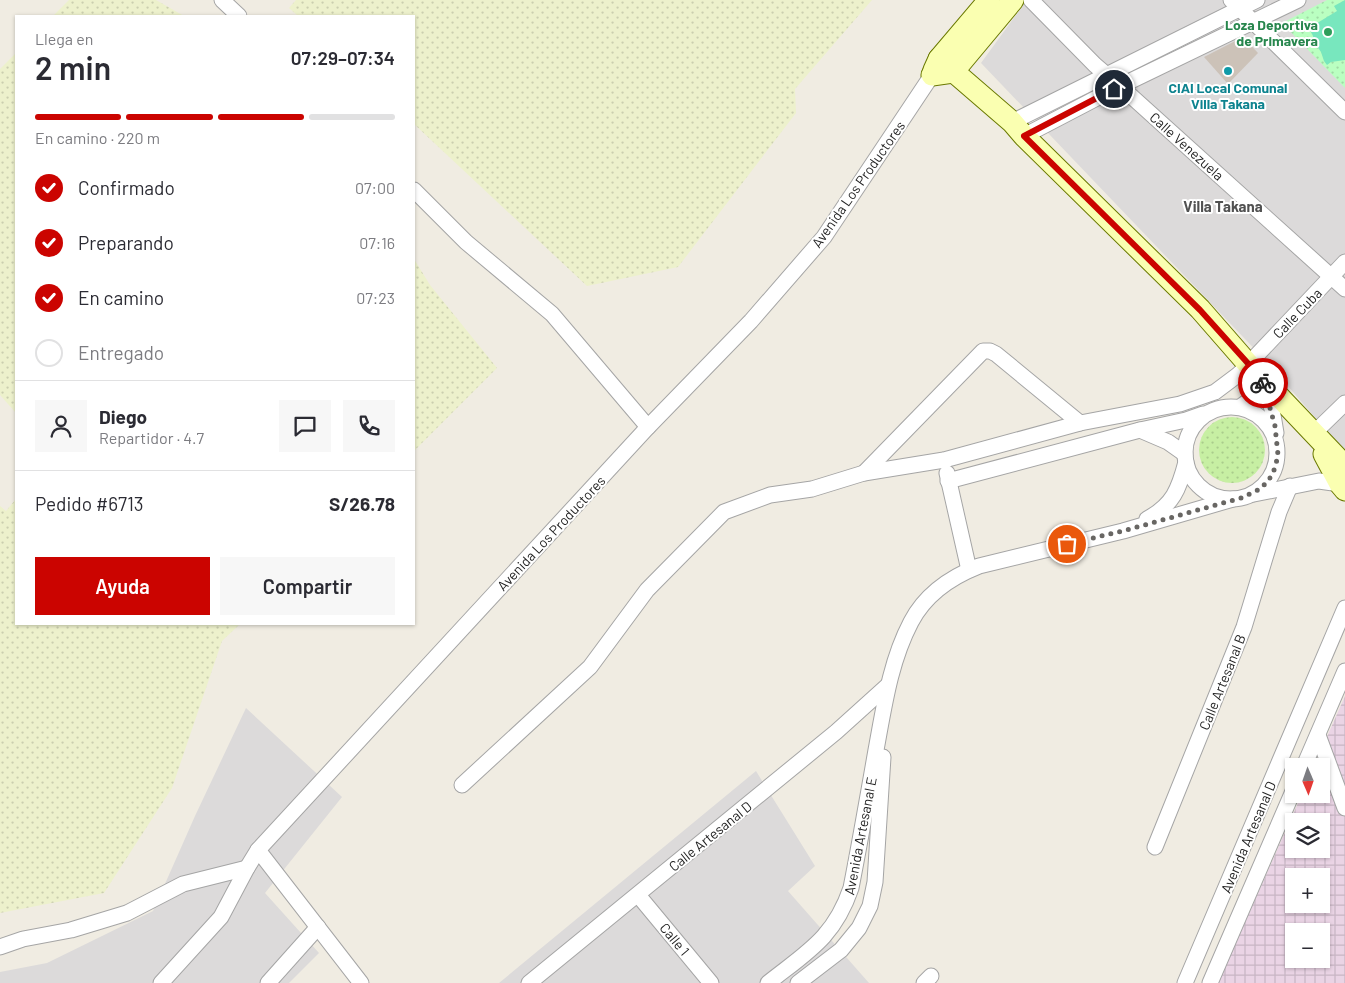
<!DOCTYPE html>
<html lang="es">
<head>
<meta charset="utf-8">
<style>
  body { margin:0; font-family:Barlow,sans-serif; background:#f7f7f7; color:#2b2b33; height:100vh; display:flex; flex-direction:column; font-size:19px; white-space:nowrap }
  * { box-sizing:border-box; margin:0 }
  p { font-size:16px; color:#7c7c81 }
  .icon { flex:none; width:28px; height:28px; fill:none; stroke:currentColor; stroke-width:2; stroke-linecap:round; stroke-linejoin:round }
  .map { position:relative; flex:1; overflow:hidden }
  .details { position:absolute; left:15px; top:15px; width:400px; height:610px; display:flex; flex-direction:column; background:#fff; border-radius:0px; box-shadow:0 1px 4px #0004 }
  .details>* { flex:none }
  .needle { width:32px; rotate:178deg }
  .tools { position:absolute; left:1285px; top:758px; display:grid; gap:10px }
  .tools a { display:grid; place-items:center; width:45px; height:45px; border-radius:0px; background:#fff; box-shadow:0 1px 4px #0004; font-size:25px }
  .pin { position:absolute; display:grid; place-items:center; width:42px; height:42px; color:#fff; margin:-21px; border:2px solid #fff; border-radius:50%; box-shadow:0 1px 5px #0007 }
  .courier { position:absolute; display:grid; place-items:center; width:50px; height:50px; margin:-25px; border:4px solid #cb0400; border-radius:50%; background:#fff; color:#222; box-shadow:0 1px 6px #0007 }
  .summary em { font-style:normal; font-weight:600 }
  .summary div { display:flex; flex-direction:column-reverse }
  .summary { display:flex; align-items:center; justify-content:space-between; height:85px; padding:0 20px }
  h1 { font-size:32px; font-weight:600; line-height:38px }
  .bar { display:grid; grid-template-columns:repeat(4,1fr); gap:8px 5px; align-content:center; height:60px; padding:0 20px }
  .bar i { height:6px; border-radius:4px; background:#e1e1e2 }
  .bar .selected { background:#cb0400 }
  .bar p { grid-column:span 4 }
  .line { display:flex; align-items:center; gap:12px; padding:0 20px; border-top:1px solid #e1e1e2 }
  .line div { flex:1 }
  .round { display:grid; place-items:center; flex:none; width:52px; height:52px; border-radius:0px; background:#f7f7f7 }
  ol { padding:0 20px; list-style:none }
  li { display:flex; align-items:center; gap:15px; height:55px }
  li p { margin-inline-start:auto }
  li .icon { padding:5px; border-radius:50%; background:#cb0400; color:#fff; stroke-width:4 }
  li:last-child { color:#7c7c81 }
  li i { width:28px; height:28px; border:2px solid #e1e1e2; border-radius:50% }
  .primary-button { display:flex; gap:10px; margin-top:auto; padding:10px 20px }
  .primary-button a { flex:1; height:58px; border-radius:0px; background:#cb0400; color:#fff; font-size:20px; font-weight:600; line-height:58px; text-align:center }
  .primary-button a+a { background:#f7f7f7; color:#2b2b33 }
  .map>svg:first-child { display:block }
  .residential { fill:#dcdada }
  .industrial { fill:url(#industrial-grid); fill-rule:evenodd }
  .farmland { fill:url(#farmland-dots) }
  .grass { fill:url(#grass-dots) }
  .park { fill:url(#park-dots) }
  .pitch { fill:#78e7be }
  .building { fill:#ccc2b8 }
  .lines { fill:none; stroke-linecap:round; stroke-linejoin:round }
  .street-casing { stroke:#a5a5a5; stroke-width:17 }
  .secondary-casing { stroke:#6a7900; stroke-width:23 }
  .street { stroke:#fff; stroke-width:15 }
  .secondary { stroke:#faffb1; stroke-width:21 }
  .done { stroke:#686663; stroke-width:5; stroke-dasharray:0 9 }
  .route { stroke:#cb0400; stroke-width:6 }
  .leisure-dot { fill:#2e9e5b; stroke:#fff; stroke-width:2 }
  .culture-dot { fill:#0f9aa8; stroke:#fff; stroke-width:2 }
  .labels { text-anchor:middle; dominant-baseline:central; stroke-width:4; stroke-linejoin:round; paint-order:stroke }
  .leisure-label { font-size:14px; font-weight:bold; fill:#27864d; stroke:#fff; text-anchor:end }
  .culture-label { font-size:14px; font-weight:bold; fill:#0d838f; stroke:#fff }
  .street-label { font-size:14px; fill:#1e1e1e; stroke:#fff }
  .neighbourhood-label { font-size:15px; font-weight:bold; fill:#515151; stroke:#fff }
</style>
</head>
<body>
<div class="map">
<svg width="1345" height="983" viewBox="0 0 1345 983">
  <defs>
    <pattern id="industrial-grid" width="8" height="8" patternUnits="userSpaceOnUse" patternTransform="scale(1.25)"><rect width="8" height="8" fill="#ead4e5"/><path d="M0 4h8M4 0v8" fill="none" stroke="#c8b6c4"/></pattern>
    <pattern id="farmland-dots" width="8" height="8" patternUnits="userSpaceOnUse" patternTransform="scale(1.25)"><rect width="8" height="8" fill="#edf1cc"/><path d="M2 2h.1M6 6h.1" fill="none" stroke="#cbceaf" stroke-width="1.8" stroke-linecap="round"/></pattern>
    <pattern id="grass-dots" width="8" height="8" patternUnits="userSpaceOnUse" patternTransform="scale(1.25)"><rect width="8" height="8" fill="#c7efa3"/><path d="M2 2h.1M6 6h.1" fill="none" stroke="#aacc8c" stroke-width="1.8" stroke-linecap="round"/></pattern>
    <pattern id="park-dots" width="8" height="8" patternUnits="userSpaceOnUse" patternTransform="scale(1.25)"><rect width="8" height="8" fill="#baffc1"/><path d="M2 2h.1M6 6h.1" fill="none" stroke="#9fdaa5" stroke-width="1.8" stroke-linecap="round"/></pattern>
  </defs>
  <rect width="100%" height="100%" fill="#f0ece2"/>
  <!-- residential -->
  <g class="residential">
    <path d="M1027 0H1345V452L1267 362 981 63Z"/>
    <path d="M246 708 342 797 265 893 319 953 289 983H0V972L47 963 153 911 195 816Z"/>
    <path d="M756 771 815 866 788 891 869 983H499Z"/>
  </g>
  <!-- industrial -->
  <path class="industrial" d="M1345 696V983H1218L1302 794H1321V766H1314ZM1294 821H1321V849H1294ZM1294 876H1321V904H1294ZM1294 931H1321V959H1294Z"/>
  <!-- farmland -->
  <g class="farmland">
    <path d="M69 0H156L184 16H53Z"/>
    <path d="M296 0H872L795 89 796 113 678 267 587 286 414 124V16H298L289 8Z"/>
    <path d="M16 53V413L0 395V69Z"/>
    <path d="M414 259 430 285 497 368 414 451Z"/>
    <path d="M16 499V624H240L222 641 172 788 104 893 0 913V506L6 511Z"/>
  </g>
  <!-- grass -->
  <circle class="grass" cx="1232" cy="450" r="33"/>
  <!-- park -->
  <path class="park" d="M1327 0H1345V88L1282 23Z"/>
  <!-- pitch -->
  <path class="pitch" d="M1345 0V60L1331 62 1327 65 1324 61 1321 52 1314 42 1313 36 1309 28 1337 11 1334 6Z"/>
  <!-- building -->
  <path class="building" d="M1243 37 1258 53 1228 84 1204 57Z"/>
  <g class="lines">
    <!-- street casing -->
    <g class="street-casing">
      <g id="street">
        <path d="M222 0 239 16"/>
        <path d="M1031 0 1095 65 1130 95 1345 289"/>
        <path d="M1231 0 1345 112"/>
        <path d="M1012 122 1257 0"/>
        <path d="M1024 136 1114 89 1298 0"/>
        <path d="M414 190 466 242 552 314 648 427"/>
        <path d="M1239 374 1247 377 1253 388 1251 399 1240 407"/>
        <path d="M1263 382 1272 409 1276 433"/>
        <circle cx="1231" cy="453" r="46"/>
        <path d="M1140 430 1168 442 1185 454"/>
        <path d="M1313 434 1345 403"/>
        <path d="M864 473 983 351H990L996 354 1080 423 1180 404 1215 392 1239 374 1345 262"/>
        <path d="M947 473 969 570"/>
        <path d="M948 481 1140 430 1186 420 1203 414"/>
        <path d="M1254 494 1319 481 1340 484 1345 480"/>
        <path d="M1147 519C1173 505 1179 489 1186 462"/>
        <path d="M1318 735 1345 808"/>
        <path d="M1304 766 1345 671"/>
        <path d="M462 785 590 667 647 590 724 512 770 495 812 489 864 473 944 460 1080 423"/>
        <path d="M1155 847 1244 627 1279 512 1290 486"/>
        <path d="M258 850 361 983"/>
        <path d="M638 895 711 983"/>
        <path d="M0 947 23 939 71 930 127 913 183 884 247 868"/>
        <path d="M161 983 221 917 247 868 258 850 648 427 751 321 824 237 932 75"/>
        <path d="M268 983 318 927"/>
        <path d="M529 983 836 732 887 686"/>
        <path d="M768 983C807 952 834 938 851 888 860 842 868 796 876 750 884 707 890 662 911 622 925 595 951 577 979 566L1123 531 1233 499"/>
        <path d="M798 983 841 950 859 928 870 906 875 882 883 757"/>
        <path d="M924 983 931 976"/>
        <path d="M1185 983 1345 608"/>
        <path d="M1210 983 1294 789"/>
      </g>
    </g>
    <!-- secondary casing -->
    <g class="secondary-casing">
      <g id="secondary">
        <path d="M939 59 1012 122 1024 136 1200 309 1248 364 1345 466"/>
        <path d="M934 70 939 59 989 0"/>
        <path d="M932 75 953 72 1013 0"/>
        <path d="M1324 454 1340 484 1345 490"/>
      </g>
    </g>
    <!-- street -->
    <use href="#street" class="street"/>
    <!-- secondary -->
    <use href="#secondary" class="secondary"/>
  </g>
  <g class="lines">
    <!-- done -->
    <path class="done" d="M1067 544 1123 531 1241 498 1260 489 1269 480 1275 468 1278 455 1275 426 1263 383"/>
    <!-- route -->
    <path class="route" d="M1114 89 1024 136 1200 310 1262 379 1263 383"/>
  </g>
  <!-- markers -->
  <circle class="leisure-dot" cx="1328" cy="32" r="5"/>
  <circle class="culture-dot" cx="1228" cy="71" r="5"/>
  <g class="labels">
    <!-- leisure labels -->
    <g class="leisure-label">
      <text x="1318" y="24">Loza Deportiva<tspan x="1318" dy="16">de Primavera</tspan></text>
    </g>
    <!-- culture labels -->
    <g class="culture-label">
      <text x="1228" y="87">CIAI Local Comunal<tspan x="1228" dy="16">Villa Takana</tspan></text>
    </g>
    <!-- street labels -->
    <g class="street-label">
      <text transform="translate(1187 146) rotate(42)">Calle Venezuela</text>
      <text transform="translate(858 184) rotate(-55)">Avenida Los Productores</text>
      <text transform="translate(1297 313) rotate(-46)">Calle Cuba</text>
      <text transform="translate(551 533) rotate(-47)">Avenida Los Productores</text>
      <text transform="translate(1222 682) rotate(-68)">Calle Artesanal B</text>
      <text transform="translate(710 836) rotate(-39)">Calle Artesanal D</text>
      <text transform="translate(860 836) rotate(-79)">Avenida Artesanal E</text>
      <text transform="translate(1248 837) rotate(-67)">Avenida Artesanal D</text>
      <text transform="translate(675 939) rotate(50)">Calle 1</text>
    </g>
    <!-- neighbourhood labels -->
    <g class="neighbourhood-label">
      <text x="1223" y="206">Villa Takana</text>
    </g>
  </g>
</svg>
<div class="tools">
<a><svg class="needle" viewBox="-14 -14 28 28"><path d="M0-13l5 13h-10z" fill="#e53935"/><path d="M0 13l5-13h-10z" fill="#7c7c81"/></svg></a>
<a><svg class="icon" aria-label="layers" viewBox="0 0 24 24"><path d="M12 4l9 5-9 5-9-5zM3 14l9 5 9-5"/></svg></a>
<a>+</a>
<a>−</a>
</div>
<div class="pin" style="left:1067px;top:544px;background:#ea580c"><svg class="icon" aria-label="bag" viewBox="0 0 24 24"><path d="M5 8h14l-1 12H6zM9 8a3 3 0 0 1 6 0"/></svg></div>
<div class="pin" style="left:1114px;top:89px;background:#1f2937"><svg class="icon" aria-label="home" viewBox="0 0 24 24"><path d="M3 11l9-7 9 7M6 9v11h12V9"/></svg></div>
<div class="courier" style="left:1263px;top:383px"><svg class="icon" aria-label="bike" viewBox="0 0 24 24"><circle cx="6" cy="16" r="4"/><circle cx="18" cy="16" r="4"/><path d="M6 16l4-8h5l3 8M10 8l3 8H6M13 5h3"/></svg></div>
<section class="details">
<div class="summary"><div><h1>2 min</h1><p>Llega en</p></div><em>07:29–07:34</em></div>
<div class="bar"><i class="selected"></i><i class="selected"></i><i class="selected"></i><i></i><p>En camino · 220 m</p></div>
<ol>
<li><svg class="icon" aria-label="check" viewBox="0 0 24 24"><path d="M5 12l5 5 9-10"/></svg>Confirmado<p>07:00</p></li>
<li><svg class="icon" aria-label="check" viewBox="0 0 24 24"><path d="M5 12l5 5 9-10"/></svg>Preparando<p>07:16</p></li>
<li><svg class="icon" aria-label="check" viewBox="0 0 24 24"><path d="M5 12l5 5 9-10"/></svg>En camino<p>07:23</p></li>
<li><i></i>Entregado</li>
</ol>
<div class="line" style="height:90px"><a class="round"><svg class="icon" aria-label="person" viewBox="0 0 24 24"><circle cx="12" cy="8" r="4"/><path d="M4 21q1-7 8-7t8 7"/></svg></a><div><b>Diego</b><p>Repartidor · 4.7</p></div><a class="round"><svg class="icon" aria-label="chat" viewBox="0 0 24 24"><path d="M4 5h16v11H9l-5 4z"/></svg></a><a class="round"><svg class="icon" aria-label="phone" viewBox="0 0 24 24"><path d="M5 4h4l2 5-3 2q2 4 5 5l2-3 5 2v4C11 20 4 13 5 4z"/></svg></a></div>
<div class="line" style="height:65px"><div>Pedido #6713</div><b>S/26.78</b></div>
<div class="primary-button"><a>Ayuda</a><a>Compartir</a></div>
</section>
</div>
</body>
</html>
